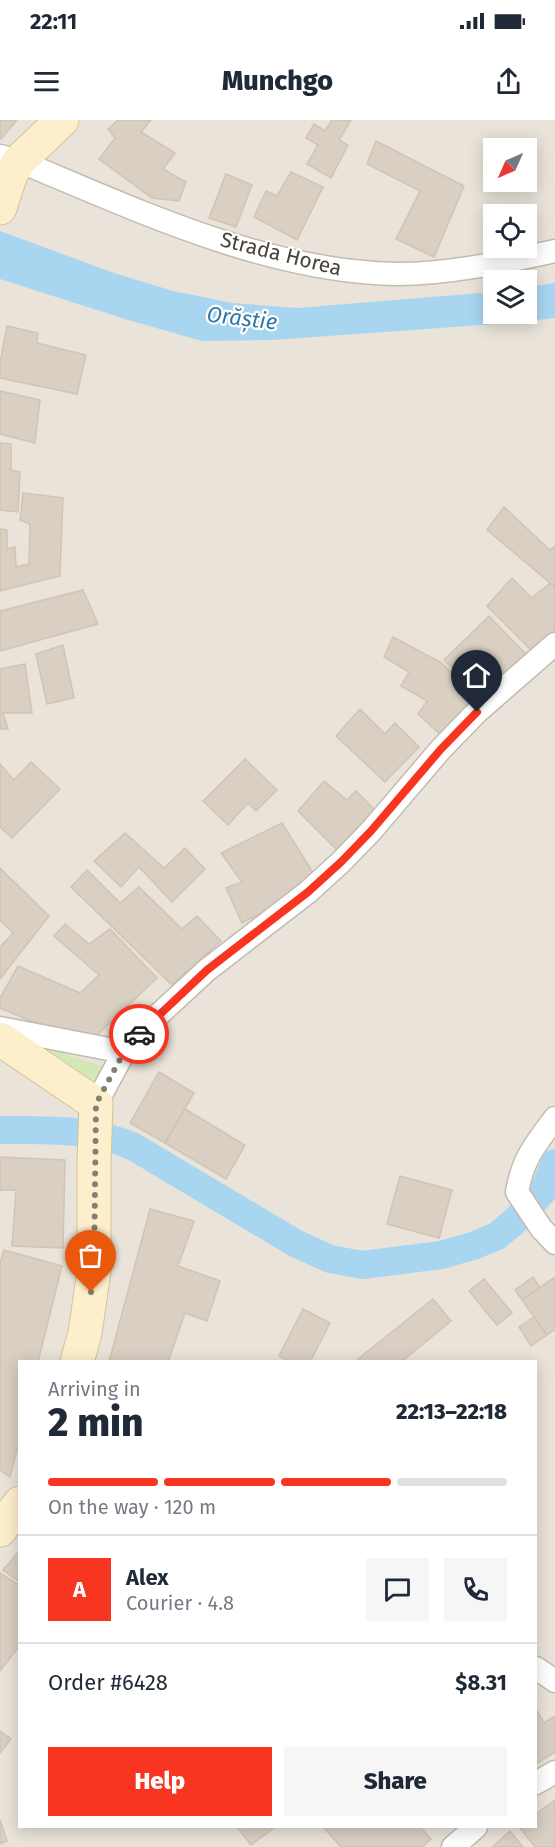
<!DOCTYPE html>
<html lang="en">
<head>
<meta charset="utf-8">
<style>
  body { margin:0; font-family:"Fira Sans",sans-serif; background:#f6f6f7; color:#1f2937; height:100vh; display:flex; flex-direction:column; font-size:22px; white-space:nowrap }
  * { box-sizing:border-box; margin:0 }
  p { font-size:20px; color:#747a83 }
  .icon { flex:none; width:33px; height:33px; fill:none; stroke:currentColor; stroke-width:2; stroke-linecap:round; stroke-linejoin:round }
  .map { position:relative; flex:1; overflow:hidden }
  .details { position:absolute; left:18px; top:1240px; width:519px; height:468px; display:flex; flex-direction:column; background:#fff; border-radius:0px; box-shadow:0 3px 15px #0003 }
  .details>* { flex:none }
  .needle { width:39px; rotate:225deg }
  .buttons { position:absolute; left:483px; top:18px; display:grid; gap:12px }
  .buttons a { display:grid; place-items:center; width:54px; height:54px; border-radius:0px; background:#fff; box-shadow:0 3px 15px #0003; font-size:30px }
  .pin { position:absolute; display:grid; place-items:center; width:51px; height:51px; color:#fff; margin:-62px -26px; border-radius:50% 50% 50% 0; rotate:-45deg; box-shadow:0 0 6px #0007 }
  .pin .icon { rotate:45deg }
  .courier { position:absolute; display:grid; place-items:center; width:60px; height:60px; margin:-30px; border:4px solid #f73520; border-radius:50%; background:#fff; color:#222; box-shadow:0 2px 8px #0007 }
  .overview em { font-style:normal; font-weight:800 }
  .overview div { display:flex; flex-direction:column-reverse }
  .overview { display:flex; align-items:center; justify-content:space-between; height:102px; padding:0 30px }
  h1 { font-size:39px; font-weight:800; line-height:45px }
  .bar { display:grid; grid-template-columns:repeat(4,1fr); gap:9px 6px; align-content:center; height:72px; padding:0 30px }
  .bar i { height:8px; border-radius:4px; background:#e0e1e3 }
  .bar .active { background:#f73520 }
  .bar p { grid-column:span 4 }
  .line { display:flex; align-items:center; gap:15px; padding:0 30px; border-top:2px solid #e0e1e3 }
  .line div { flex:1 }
  .round { display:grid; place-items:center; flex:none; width:63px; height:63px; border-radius:0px; background:#f6f6f7 }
  .cta { display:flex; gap:12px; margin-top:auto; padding:12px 30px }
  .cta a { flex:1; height:69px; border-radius:0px; background:#f73520; color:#fff; font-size:24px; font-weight:800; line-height:69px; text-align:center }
  .cta a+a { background:#f6f6f7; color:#1f2937 }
  .status { display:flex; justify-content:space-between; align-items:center; height:42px; padding:0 30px; background:#fff; direction:ltr }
  .status svg { height:16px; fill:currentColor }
  header { display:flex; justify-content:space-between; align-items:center; height:78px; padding:0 30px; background:#fff; font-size:27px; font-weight:800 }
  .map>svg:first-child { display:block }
  .residential { fill:#e9e3d9; fill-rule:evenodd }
  .green { fill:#d3e8b4 }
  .water { fill:#a8d6f0 }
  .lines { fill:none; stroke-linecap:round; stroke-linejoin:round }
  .canal { stroke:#a8d6f0; stroke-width:28 }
  .building { fill:#d9cfc3; stroke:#d1c4b3; stroke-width:1.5 }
  .street-casing { stroke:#c3bbb0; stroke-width:25 }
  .secondary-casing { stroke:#d4c29a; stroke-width:35 }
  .street { stroke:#fff; stroke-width:22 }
  .secondary { stroke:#feefcc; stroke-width:33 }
  .done { stroke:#857f76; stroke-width:6; stroke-dasharray:0 10.8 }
  .route { stroke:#f73520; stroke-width:8 }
  .labels { text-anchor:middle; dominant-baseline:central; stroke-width:4.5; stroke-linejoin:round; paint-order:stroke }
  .street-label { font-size:21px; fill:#494238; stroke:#fff }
  .water-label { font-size:22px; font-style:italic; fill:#2f78a5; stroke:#fff }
</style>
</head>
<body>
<div class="status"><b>22:11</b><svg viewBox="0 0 49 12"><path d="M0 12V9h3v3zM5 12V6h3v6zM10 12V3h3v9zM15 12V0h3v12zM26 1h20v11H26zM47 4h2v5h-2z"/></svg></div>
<header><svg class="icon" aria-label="menu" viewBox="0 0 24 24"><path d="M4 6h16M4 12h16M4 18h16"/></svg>Munchgo<svg class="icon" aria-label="share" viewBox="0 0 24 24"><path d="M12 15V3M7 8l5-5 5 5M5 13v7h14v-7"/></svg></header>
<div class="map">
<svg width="555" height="1727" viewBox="0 0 555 1727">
  <rect width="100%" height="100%" fill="#f5f1ea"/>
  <!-- residential -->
  <path class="residential" d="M0 0H555V1727H0ZM494 28H526V62H494ZM494 94H526V128H494ZM494 160H526V194H494ZM20 1242H536V1707H20Z"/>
  <!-- green -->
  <path class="green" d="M32 923 107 948 98 970Z"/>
  <!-- water -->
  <path class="water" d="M0 111 114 153 173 171 232 183 297 188 493 172 494 194H526L527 167 555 163V198L511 203 272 220 202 221 125 199 0 159Z"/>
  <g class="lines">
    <!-- canal -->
    <path class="canal" d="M0 1010C45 1010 92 1008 134 1027L295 1123 330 1139 363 1145 441 1135 473 1126 497 1116 516 1100 544 1070 555 1043"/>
  </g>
  <!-- building -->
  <g class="building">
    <path d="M0 0H17L1 19 0 18Z"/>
    <path d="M118 0H151L141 12 175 33 163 49 186 62 179 81 152 78 99 39 115 18 108 9Z"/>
    <path d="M332 0H351L339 20 348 25 331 58 307 44 318 25 306 18 314 4 325 11Z"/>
    <path d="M376 21 464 66 434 137 396 119 420 71 367 44Z"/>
    <path d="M291 52 323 67 297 120 254 97 266 71 277 76Z"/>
    <path d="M226 54 252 65 236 107 209 98Z"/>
    <path d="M7 206 38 213 37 223 86 235 77 274 0 258V243Z"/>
    <path d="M0 271 40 280 35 323 0 314Z"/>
    <path d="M0 323 11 324V350L20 352 18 392 0 390Z"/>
    <path d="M23 373 63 378 60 456 0 471V409L7 410V429L15 427 16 447 29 444 30 404 20 400Z"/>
    <path d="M504 387 550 430 555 426V467L487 410Z"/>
    <path d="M512 458 532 478 550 463 555 468V510L531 530 487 486Z"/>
    <path d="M83 470 98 504 0 531V491Z"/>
    <path d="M489 496 527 535 481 578 444 540Z"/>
    <path d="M393 517 442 543 480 582 445 619 418 594 427 581 401 566 409 552 384 537Z"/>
    <path d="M63 525 74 578 47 584 36 534Z"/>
    <path d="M25 544 32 593H3L8 609H0V549Z"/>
    <path d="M360 589 385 614 395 603 419 627 385 662 336 616Z"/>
    <path d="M245 639 277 670 256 691 248 683 228 705 203 681Z"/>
    <path d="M31 642 60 669 12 718 0 707V644L14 660Z"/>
    <path d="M324 661 347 680 356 671 381 696 342 735 298 691Z"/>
    <path d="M282 703 317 759 286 780 242 803 226 768 242 762 221 733Z"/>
    <path d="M125 713 164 748 185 728 205 749 172 782 139 747 121 767 94 741Z"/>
    <path d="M0 748 49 796 0 859V827L13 813 0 800Z"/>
    <path d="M87 750 120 783 139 767 182 809 197 796 221 821 172 865 71 767Z"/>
    <path d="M65 804 89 824 110 809 157 858 93 919 47 908 0 888V878L18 846 80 873 99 855 54 816Z"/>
    <path d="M159 952 194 973 165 1023 130 1003Z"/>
    <path d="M185 989 245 1025 226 1059 165 1023Z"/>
    <path d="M0 1037 65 1040 63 1128 12 1126 16 1070H0Z"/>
    <path d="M400 1056 452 1070 439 1118 387 1104Z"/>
    <path d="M150 1089 194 1101 178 1146 220 1161 207 1201 185 1193 168 1242H109Z"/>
    <path d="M4 1130 62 1146 38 1242H20V1318L10 1357 0 1350V1143Z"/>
    <path d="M533 1157 540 1168 522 1180 515 1170Z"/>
    <path d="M555 1157V1209L547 1215 522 1180Z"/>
    <path d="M484 1159 512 1193 497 1205 469 1171Z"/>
    <path d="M433 1179 451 1201 401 1242H361L358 1239Z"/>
    <path d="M303 1189 330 1203 310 1242H290L279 1236Z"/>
    <path d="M534 1197 547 1215 531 1226 519 1207Z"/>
    <path d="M20 1430V1462L3 1450Z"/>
    <path d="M0 1453 20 1466V1525L0 1551Z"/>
    <path d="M536 1589 544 1603 555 1596V1632L536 1644Z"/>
    <path d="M0 1611 11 1619 0 1633Z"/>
    <path d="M555 1680V1727H535L519 1707H536V1694Z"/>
    <path d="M0 1700 7 1721 0 1724Z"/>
    <path d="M237 1707H275L251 1725Z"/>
    <path d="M323 1707H420L431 1719 422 1727H341Z"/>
    <path d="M510 1711 523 1727H492Z"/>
  </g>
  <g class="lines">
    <!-- street casing -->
    <g class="street-casing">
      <g id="street">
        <path d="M0 36 19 41C137 90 267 152 397 154 450 154 504 142 555 131"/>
        <path d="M0 908 124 932"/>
        <path d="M96 984 124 932 142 910 207 850 308 772 341 742 371 711 441 629 477 592 555 524"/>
        <path d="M555 998C535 1025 523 1038 517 1072L541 1108 555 1123"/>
        <path d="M536 1548 555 1561"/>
        <path d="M536 1663 555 1652"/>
        <path d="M453 1727 476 1707"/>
      </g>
    </g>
    <!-- secondary casing -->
    <g class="secondary-casing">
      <g id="secondary">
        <path d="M0 88 11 54 19 41 62 0"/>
        <path d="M0 919 96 984 94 1043V1151L85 1213 77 1242"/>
        <path d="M0 1410 20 1383"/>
      </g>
    </g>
    <!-- street -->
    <use href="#street" class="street"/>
    <!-- secondary -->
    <use href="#secondary" class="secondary"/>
  </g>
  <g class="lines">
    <!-- done -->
    <path class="done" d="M91 1172 94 1151 96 984 124 932 139 914"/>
    <!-- route -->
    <path class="route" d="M139 914 207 850 308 772 341 742 371 711 441 629 477 592"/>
  </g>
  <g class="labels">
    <!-- street labels -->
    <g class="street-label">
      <text transform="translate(281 134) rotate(14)">Strada Horea</text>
    </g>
    <!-- water labels -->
    <g class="water-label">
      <text transform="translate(242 198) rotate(7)">Orăștie</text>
    </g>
  </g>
</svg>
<div class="buttons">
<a><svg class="needle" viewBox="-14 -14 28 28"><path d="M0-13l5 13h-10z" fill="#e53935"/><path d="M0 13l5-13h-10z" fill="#747a83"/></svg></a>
<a><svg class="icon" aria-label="locate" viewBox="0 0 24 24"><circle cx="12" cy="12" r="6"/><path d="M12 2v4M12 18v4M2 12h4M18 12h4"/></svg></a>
<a><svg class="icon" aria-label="layers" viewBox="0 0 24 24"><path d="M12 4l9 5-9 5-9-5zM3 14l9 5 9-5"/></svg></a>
</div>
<div class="pin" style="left:91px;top:1172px;background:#ea580c"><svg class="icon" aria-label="bag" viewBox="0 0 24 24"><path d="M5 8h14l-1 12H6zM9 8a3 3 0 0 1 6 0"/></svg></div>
<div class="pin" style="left:477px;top:592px;background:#1f2937"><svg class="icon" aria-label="home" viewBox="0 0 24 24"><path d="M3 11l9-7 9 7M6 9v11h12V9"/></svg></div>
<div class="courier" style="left:139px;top:914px"><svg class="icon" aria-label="car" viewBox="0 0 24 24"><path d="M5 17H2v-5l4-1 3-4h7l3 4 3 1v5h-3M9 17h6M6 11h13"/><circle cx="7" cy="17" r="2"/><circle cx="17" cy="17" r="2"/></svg></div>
<section class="details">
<div class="overview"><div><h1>2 min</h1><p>Arriving in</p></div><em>22:13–22:18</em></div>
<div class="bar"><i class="active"></i><i class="active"></i><i class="active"></i><i></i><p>On the way · 120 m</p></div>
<div class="line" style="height:108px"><b class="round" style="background:#f73520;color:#fff">A</b><div><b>Alex</b><p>Courier · 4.8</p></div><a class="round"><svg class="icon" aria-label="chat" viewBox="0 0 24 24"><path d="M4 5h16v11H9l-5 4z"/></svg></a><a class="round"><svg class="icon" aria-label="phone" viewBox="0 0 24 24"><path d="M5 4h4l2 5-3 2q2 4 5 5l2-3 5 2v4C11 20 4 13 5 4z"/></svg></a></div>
<div class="line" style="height:78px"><div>Order #6428</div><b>$8.31</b></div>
<div class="cta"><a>Help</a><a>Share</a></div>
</section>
</div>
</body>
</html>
